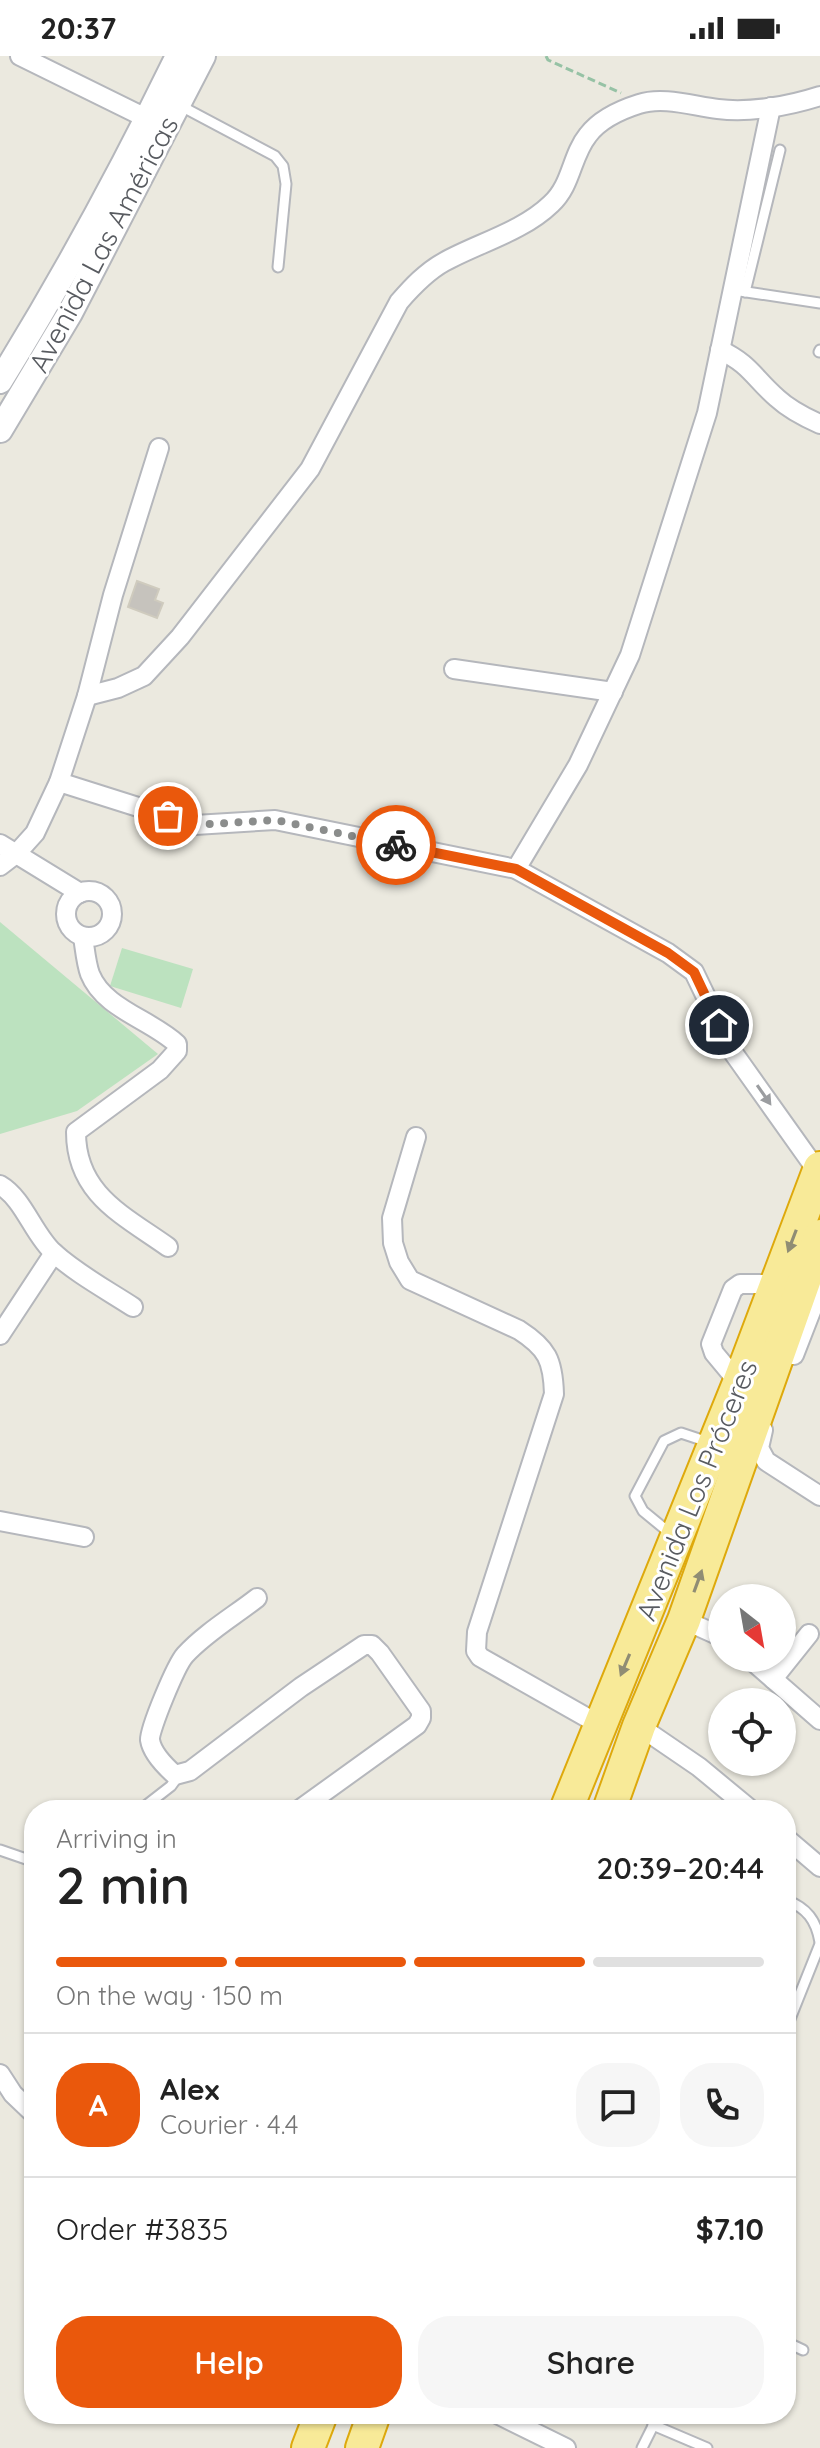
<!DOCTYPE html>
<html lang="en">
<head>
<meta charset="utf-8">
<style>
  body { margin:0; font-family:Quicksand,sans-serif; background:#f6f6f6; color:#222; height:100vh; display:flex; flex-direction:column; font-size:30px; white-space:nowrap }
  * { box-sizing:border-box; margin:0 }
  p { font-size:26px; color:#767676 }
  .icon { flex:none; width:44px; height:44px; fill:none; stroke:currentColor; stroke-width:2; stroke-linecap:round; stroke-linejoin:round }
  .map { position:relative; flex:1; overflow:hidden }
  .drawer { position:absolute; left:24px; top:1744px; width:772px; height:624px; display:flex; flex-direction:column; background:#fff; border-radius:32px; box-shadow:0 2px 6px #0004 }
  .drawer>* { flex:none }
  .needle { width:52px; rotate:149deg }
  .fabs { position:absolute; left:708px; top:1528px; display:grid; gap:16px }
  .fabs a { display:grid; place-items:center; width:88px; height:88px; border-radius:50%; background:#fff; box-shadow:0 2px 6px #0004; font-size:40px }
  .pin { position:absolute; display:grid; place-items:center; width:68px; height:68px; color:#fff; margin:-34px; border:4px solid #fff; border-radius:50%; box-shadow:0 2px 8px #0007 }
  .courier { position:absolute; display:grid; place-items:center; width:80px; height:80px; margin:-40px; border:6px solid #ea580c; border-radius:50%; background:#fff; color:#222; box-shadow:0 2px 10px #0007 }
  .head em { font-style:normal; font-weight:600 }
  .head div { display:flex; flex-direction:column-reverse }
  .head { display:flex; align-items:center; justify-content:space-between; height:136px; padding:0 32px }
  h1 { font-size:52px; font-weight:600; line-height:60px }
  .bar { display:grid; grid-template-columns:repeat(4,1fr); gap:12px 8px; align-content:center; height:96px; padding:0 32px }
  .bar i { height:10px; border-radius:6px; background:#e0e0e0 }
  .bar .on { background:#ea580c }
  .bar p { grid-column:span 4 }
  .line { display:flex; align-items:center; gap:20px; padding:0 32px; border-top:2px solid #e0e0e0 }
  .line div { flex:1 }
  .round { display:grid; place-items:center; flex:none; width:84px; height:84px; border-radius:32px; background:#f6f6f6 }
  .button { display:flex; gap:16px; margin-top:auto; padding:16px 32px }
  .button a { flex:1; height:92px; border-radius:32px; background:#ea580c; color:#fff; font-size:32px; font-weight:600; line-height:92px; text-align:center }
  .button a+a { background:#f6f6f6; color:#222 }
  .status { display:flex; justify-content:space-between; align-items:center; height:56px; padding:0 40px; background:#fff; direction:ltr }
  .status svg { height:22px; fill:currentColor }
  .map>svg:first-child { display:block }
  .green { fill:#bce2bf }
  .building { fill:#c6c3bd; stroke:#cfcbbe; stroke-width:2 }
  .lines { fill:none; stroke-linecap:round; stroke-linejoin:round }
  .service-casing { stroke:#b5b7bc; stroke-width:13 }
  .minor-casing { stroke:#b5b7bc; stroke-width:22 }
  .tertiary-casing { stroke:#b5b7bc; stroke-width:28 }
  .trunk-casing { stroke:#dea90c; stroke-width:36 }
  .path { stroke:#96c2a5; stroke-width:3; stroke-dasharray:8 4; stroke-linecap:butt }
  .service { stroke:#fff; stroke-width:9 }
  .minor { stroke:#fff; stroke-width:18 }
  .tertiary { stroke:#fff; stroke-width:24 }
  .trunk { stroke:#f8ea98; stroke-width:32 }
  .oneway { fill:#9b9da0 }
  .oneway2 { fill:#908d74 }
  .done { stroke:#8b8d8c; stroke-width:8; stroke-dasharray:0 14.4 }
  .route { stroke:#ea580c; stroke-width:10 }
  .labels { text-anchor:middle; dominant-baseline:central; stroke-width:6; stroke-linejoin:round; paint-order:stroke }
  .street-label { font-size:28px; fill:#585b60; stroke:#fff }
</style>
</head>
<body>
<div class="status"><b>20:37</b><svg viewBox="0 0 49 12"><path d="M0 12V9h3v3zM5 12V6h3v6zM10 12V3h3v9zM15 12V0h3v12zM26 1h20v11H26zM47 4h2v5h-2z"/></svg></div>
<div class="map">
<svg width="820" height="2392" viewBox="0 0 820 2392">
  <rect width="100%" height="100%" fill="#ebe9df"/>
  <!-- green -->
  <g class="green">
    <path d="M0 866 158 998 77 1055 0 1078Z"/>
    <path d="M122 892 193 913 181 952 110 930Z"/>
  </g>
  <!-- building -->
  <path class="building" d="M137 525 159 533 155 544 163 547 157 562 128 551Z"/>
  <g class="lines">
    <!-- service casing -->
    <g class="service-casing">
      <g id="service">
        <path d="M179 49 275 100 283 110 286 128 278 211"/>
        <path d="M740 235 820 247"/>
        <path d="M745 236 780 94"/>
        <path d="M819 296 820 294"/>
        <path d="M671 1478 643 1455 635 1440 664 1385 681 1377 711 1387"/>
        <path d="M144 1751 171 1730 179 1719"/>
        <path d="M0 1794 29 1804"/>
        <path d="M786 1844C807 1852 816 1864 820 1886"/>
        <path d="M786 1973 820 1888"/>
        <path d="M786 2286 803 2294"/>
        <path d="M653 2369 707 2392"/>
        <path d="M642 2392 659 2358"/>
      </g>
    </g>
    <!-- minor casing -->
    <g class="minor-casing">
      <g id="minor">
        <path d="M20 0 148 63"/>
        <path d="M720 294C750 308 754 322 777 342 790 354 804 361 820 368"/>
        <path d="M454 613 613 636"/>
        <path d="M87 640 118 632 144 620 180 581 310 413 399 246C412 231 426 216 444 206 478 187 522 176 551 148 572 129 571 100 588 79 600 63 620 54 639 48 663 40 693 50 718 53 750 57 789 50 820 40"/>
        <path d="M59 726 195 769 275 764 516 813 668 897 694 916 732 995 818 1116"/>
        <path d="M0 788 80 837"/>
        <path d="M0 810 17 797 35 777 59 726 87 640 113 539 159 392"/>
        <path d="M516 813 578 709 630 599 707 357 771 51"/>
        <circle cx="89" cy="858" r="23"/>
        <path d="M83 881C85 893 86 907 90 918 104 953 150 963 177 988V995L160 1014 76 1076C76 1138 123 1159 168 1191"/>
        <path d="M416 1081 392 1162 393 1187 399 1206 410 1224 519 1274C547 1292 553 1304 554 1338L477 1576 476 1595 480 1601 600 1669"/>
        <path d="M0 1129C24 1143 33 1178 54 1197 77 1218 107 1234 133 1251"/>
        <path d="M0 1279 54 1197"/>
        <path d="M794 1299 820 1232"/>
        <path d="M739 1327 714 1297 711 1288 733 1233 740 1228H776"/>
        <path d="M763 1374 759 1392 766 1405 820 1440"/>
        <path d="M0 1465 84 1481"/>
        <path d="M257 1542C234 1560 205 1577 185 1599 176 1609 149 1674 150 1684 152 1697 166 1711 175 1719L190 1715 301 1631 364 1589H372L380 1597 421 1655V1662L417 1669 299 1754"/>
        <path d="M684 1564 722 1581"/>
        <path d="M749 1602 820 1664"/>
        <path d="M773 1623 809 1578"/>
        <path d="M639 1670 699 1711 751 1754"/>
        <path d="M786 1782 820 1811"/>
        <path d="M0 2018 13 2038 34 2058"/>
        <path d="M497 2358 566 2392"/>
      </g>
    </g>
    <!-- tertiary casing -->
    <g class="tertiary-casing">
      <g id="tertiary">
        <path d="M0 325C65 220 124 111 178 0"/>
        <path d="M0 374 70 257 203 0"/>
      </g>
    </g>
    <!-- trunk casing -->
    <g class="trunk-casing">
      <g id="trunk">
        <path d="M566 1754 739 1327 820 1112"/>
        <path d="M609 1754 639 1670 684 1564 820 1180"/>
        <path d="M308 2392 321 2358"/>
        <path d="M362 2392 374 2358"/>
      </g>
    </g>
    <!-- path -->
    <path class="path" d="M546 0 548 4 621 37"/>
    <!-- service -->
    <use href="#service" class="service"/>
    <!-- minor -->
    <use href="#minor" class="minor"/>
    <!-- tertiary -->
    <use href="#tertiary" class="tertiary"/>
    <!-- trunk -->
    <use href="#trunk" class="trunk"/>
  </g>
  <!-- one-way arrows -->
  <defs><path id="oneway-solid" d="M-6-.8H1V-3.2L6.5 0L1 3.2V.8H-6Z" transform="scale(2)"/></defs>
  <use class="oneway" href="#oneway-solid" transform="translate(764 1039) rotate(55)"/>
  <g class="oneway2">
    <use href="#oneway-solid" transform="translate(792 1185) rotate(111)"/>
    <use href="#oneway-solid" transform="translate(698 1525) rotate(-70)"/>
    <use href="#oneway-solid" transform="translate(625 1609) rotate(113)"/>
  </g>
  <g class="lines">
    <!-- done -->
    <path class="done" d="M168 760 195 769 275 764 396 789"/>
    <!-- route -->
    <path class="route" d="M396 789 516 813 668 897 694 916 719 969"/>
  </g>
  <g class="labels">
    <!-- street labels -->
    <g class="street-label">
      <text transform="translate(103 188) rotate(-62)">Avenida Las Américas</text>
      <text transform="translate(696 1434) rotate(-68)">Avenida Los Próceres</text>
    </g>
  </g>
</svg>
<div class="fabs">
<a><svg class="needle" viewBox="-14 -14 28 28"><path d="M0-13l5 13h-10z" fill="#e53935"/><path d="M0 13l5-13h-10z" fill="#767676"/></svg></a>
<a><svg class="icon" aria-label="locate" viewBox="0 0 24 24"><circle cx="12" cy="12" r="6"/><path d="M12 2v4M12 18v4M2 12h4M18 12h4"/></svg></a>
</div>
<div class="pin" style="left:168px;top:760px;background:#ea580c"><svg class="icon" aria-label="bag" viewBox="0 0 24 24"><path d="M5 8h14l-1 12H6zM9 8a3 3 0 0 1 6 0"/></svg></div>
<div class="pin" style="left:719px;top:969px;background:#1f2937"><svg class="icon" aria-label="home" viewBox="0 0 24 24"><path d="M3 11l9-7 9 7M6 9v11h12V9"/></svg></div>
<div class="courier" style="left:396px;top:789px"><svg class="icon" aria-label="bike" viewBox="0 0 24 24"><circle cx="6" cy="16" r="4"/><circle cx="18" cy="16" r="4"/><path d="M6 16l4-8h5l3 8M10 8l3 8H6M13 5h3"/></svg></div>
<section class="drawer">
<div class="head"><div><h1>2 min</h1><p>Arriving in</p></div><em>20:39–20:44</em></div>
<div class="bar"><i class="on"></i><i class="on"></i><i class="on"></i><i></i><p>On the way · 150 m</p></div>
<div class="line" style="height:144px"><b class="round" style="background:#ea580c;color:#fff">A</b><div><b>Alex</b><p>Courier · 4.4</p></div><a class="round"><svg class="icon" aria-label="chat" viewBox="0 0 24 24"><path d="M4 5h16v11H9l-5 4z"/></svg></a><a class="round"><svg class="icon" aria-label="phone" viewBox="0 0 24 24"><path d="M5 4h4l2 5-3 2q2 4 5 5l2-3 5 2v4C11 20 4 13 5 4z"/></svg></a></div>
<div class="line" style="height:104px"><div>Order #3835</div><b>$7.10</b></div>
<div class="button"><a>Help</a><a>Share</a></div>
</section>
</div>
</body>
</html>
